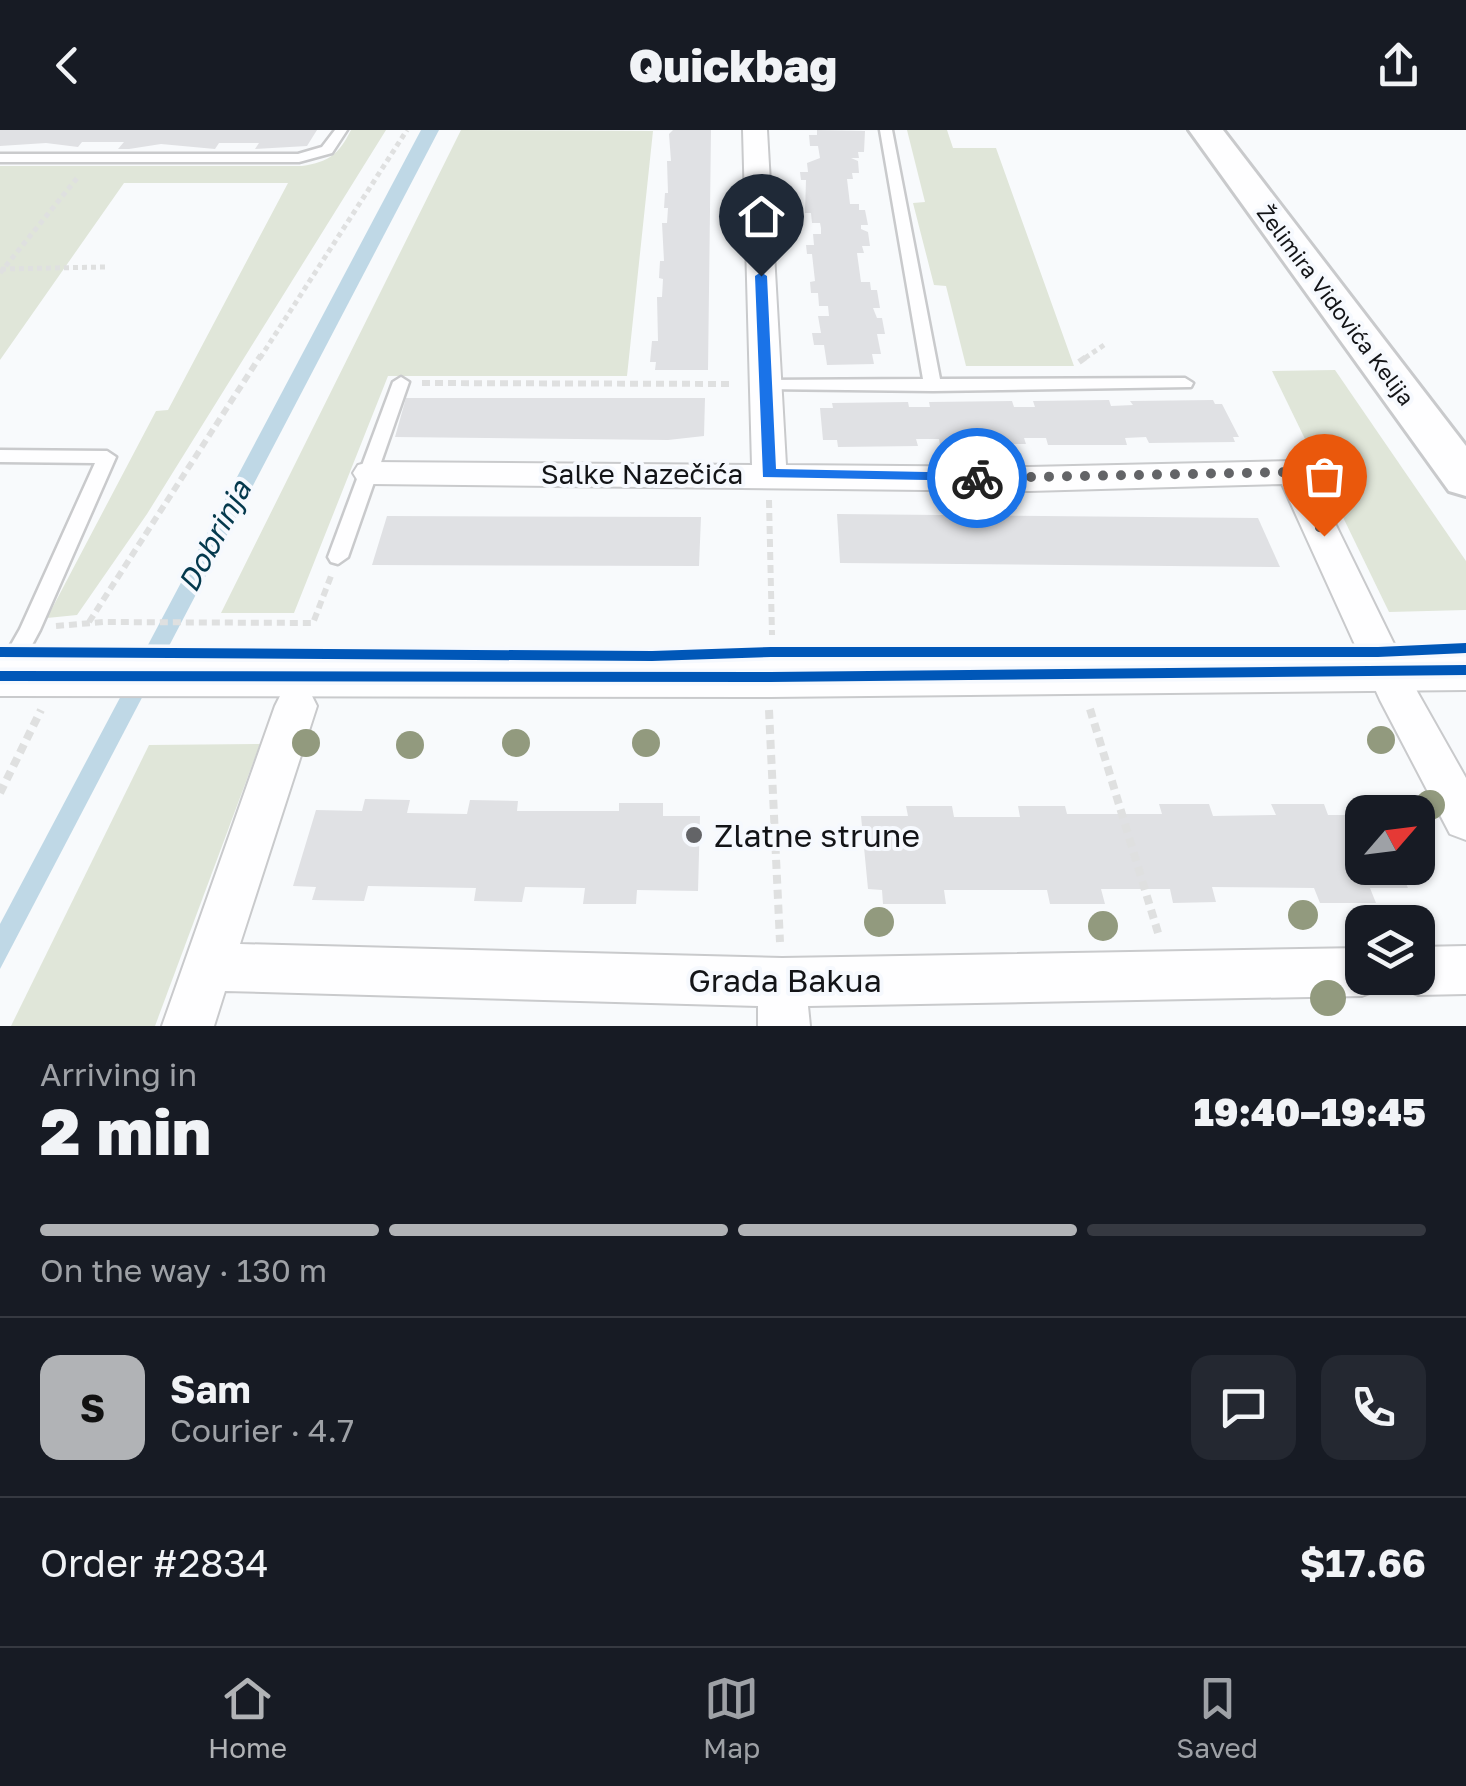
<!DOCTYPE html>
<html lang="en">
<head>
<meta charset="utf-8">
<style>
  body { margin:0; font-family:"Golos Text",sans-serif; background:#242831; color:#f1f3f6; height:100vh; display:flex; flex-direction:column; font-size:38px; white-space:nowrap }
  * { box-sizing:border-box; margin:0 }
  p { font-size:32px; color:#9ea1a6 }
  .icon { flex:none; width:55px; height:55px; fill:none; stroke:currentColor; stroke-width:2; stroke-linecap:round; stroke-linejoin:round }
  .map { position:relative; height:896px; overflow:hidden }
  .side { display:flex; flex-direction:column; background:#171b24; flex:1 }
  .side>* { flex:none }
  .needle { width:65px; rotate:62deg }
  .buttons { position:absolute; left:1345px; top:665px; display:grid; gap:20px }
  .buttons a { display:grid; place-items:center; width:90px; height:90px; border-radius:20px; background:#171b24; box-shadow:0 2px 8px #0004; font-size:50px }
  .pin { position:absolute; display:grid; place-items:center; width:85px; height:85px; color:#fff; margin:-102px -42px; border-radius:50% 50% 50% 0; rotate:-45deg; box-shadow:0 0 10px #0007 }
  .pin .icon { rotate:45deg }
  .courier { position:absolute; display:grid; place-items:center; width:100px; height:100px; margin:-50px; border:8px solid #1a73e8; border-radius:50%; background:#fff; color:#222; box-shadow:0 2px 12px #0007 }
  .head em { font-style:normal; font-weight:800 }
  .head div { display:flex; flex-direction:column-reverse }
  .head { display:flex; align-items:center; justify-content:space-between; height:170px; padding:0 40px }
  h1 { font-size:65px; font-weight:800; line-height:75px }
  .bar { display:grid; grid-template-columns:repeat(4,1fr); gap:15px 10px; align-content:center; height:120px; padding:0 40px }
  .bar i { height:12px; border-radius:8px; background:#363941 }
  .bar .selected { background:#b1b3b6 }
  .bar p { grid-column:span 4 }
  .line { display:flex; align-items:center; gap:25px; padding:0 40px; border-top:2px solid #363941 }
  .line div { flex:1 }
  .round { display:grid; place-items:center; flex:none; width:105px; height:105px; border-radius:20px; background:#242831 }
  header { display:flex; justify-content:space-between; align-items:center; height:130px; padding:0 40px; background:#171b24; font-size:45px; font-weight:800 }
  .tab-bar { display:flex; justify-content:space-around; align-items:center; height:140px; border-top:2px solid #363941; background:#171b24; font-size:28px; color:#9ea1a6 }
  .tab-bar a { display:grid; justify-items:center; gap:5px }
  .tab-bar .selected { color:#b1b3b6 }
  .map>svg:first-child { display:block }
  .green { fill:#e0e6d9 }
  .water { fill:#bfd8e6 }
  .building { fill:#e0e1e4 }
  .lines { fill:none; stroke-linecap:round; stroke-linejoin:round }
  .service-casing { stroke:#c9cacc; stroke-width:5 }
  .minor-casing { stroke:#c9cacc; stroke-width:4 }
  .tertiary-casing { stroke:#c9cacc; stroke-width:4 }
  .secondary-casing { stroke:#c9cacc; stroke-width:6 }
  .path-far2 { stroke:#dfe0e0; stroke-width:5; stroke-dasharray:5 4; stroke-linecap:butt }
  .path-far1 { stroke:#dfe0e0; stroke-width:6; stroke-dasharray:8 5; stroke-linecap:butt }
  .path { stroke:#dfe0e0; stroke-width:8; stroke-dasharray:9 6; stroke-linecap:butt }
  .service { fill:#fefeff; fill-rule:evenodd }
  .minor { fill:#fefeff; fill-rule:evenodd }
  .tertiary { fill:#fefeff; fill-rule:evenodd }
  .secondary { fill:#fefeff; fill-rule:evenodd }
  .cycleway-casing { stroke:#f6f9fe; stroke-width:7 }
  .cycleway { fill:#0057b8; fill-rule:evenodd }
  .tree { fill:#929a7e }
  .route { fill:#1a73e8 }
  .done { stroke:#636467; stroke-width:10; stroke-dasharray:0 18 }
  .poi-dot { fill:#636467; stroke:#f6f9fe; stroke-width:4 }
  .labels { text-anchor:middle; dominant-baseline:central; stroke-width:8; stroke-linejoin:round; paint-order:stroke }
  .far-street-label { font-size:22px; fill:#131417; stroke:#f6f9fe }
  .street-label { font-size:28px; fill:#131417; stroke:#f6f9fe }
  .water-label { font-size:30px; font-style:italic; fill:#04394d; stroke:#f6f9fe }
  .near-poi-label { font-size:32px; fill:#131417; stroke:#f6f9fe; text-anchor:start }
  .near-street-label { font-size:32px; fill:#131417; stroke:#f6f9fe }
</style>
</head>
<body>
<header><svg class="icon" aria-label="back" viewBox="0 0 24 24"><path d="M15 5l-7 7 7 7"/></svg>Quickbag<svg class="icon" aria-label="share" viewBox="0 0 24 24"><path d="M12 15V3M7 8l5-5 5 5M5 13v7h14v-7"/></svg></header>
<div class="map">
<svg width="1466" height="896" viewBox="0 0 1466 896">
  <rect width="100%" height="100%" fill="#f8fafc"/>
  <!-- green -->
  <g class="green">
    <path d="M351 0H386L147 384 77 485 47 488 156 281 168 280 288 53H124L0 230V36H302C329 32 339 24 351 0Z"/>
    <path d="M461 0 653 1 627 246H388L294 483H221Z"/>
    <path d="M907 0H947L953 18H996L1074 236H966L946 156 934 155 913 73 925 72Z"/>
    <path d="M1335 240 1466 431V480L1389 482 1272 241Z"/>
    <path d="M260 614 155 896H11L149 615Z"/>
  </g>
  <!-- water -->
  <path class="water" d="M421 0H439L0 839V794Z"/>
  <!-- building -->
  <g class="building">
    <path d="M0 0H317L307 16 255 19 259 13H219L215 19 161 14 129 19H118L124 12H82L78 17 46 13 0 16Z"/>
    <path d="M673 0H711L708 240H655L656 232H650L652 211H658L657 167H662L663 149 659 148 660 131H664L662 93H667L668 78H664L665 63H668L667 31H671L669 4Z"/>
    <path d="M817 0 865 1 864 22H858L859 28H851L858 31 859 43H852L853 49H847L850 74H859V80H865L868 95H861V99L868 102 870 116H862L864 123H857L861 152H870L871 160H877L880 178H873L877 188H882L885 204H877L881 224H872L874 234 827 235 824 215H814L812 203H821L818 186H829L828 176H819L818 163H811L810 152 815 151 812 124H807L806 115H814L813 104H821V98L820 93H812L811 83H805L806 50H801L800 42H808L807 33 820 28 818 16H810L809 5H817Z"/>
    <path d="M406 268H705L704 306 668 310 395 307Z"/>
    <path d="M1109 270 1111 276 1133 275 1130 271 1213 270 1215 274H1222L1239 307H1233L1235 312 1149 313 1146 307 1125 308 1127 315H1048L1046 308H1024L1026 314 940 315 939 309H916L918 316 838 317 837 310H823L820 278H833L832 273 908 272 909 277H930L929 272 1012 271 1014 277H1035L1033 271Z"/>
    <path d="M837 384 1258 388 1280 437 840 433Z"/>
    <path d="M387 386 701 387 699 436 372 435Z"/>
    <path d="M365 669 410 670 407 683 467 684 470 670 518 671 517 681H619V673H663V686H700L698 761 637 760 636 774H583L585 758 525 757 522 772 474 771 476 758 368 756 364 771 312 770 316 757 293 756 316 680 362 681Z"/>
    <path d="M1159 674H1209L1213 686 1276 685 1271 674H1324L1328 685H1362V738H1399L1408 758H1370L1376 773H1320L1314 758 1212 757 1216 772 1173 773 1170 759H1101L1105 774H1050L1047 760H944L946 774H883L882 760 868 759 861 686H908L906 676H952L954 687H1020L1018 676H1065L1067 684H1162Z"/>
  </g>
  <g class="lines">
    <!-- service casing -->
    <g class="service-casing">
      <g id="service">
        <path d="M335 0H347L332 23 299 32H0V24H298L322 17Z"/>
        <path d="M880 0H892L940 249 1185 248 1193 253 1191 257 933 261 759 259 757 255 765 250 923 249Z"/>
        <path d="M401 247 409 252 348 427 338 434 331 432 328 427 393 252Z"/>
        <path d="M0 320 107 321 116 327 40 500 12 552 0 553V534L20 499 95 333 0 332Z"/>
      </g>
    </g>
    <!-- minor casing -->
    <g class="minor-casing">
      <g id="minor">
        <path d="M743 0H767L786 335 1029 337 1294 331 1306 334 1418 563 1466 648V710L1450 704 1380 570 1282 354 1029 361 370 354 358 351 353 343 358 335 370 332 752 335Z"/>
        <path d="M296 559 311 564 317 576 240 814 782 828 1362 818V848H1384L1380 859 1362 866 808 876 810 896H758V876L225 861 214 896H162L275 576 281 564Z"/>
        <path d="M1466 816V864L1418 865 1401 858 1396 848H1418V817Z"/>
      </g>
    </g>
    <!-- tertiary casing -->
    <g class="tertiary-casing">
      <path id="tertiary" d="M1466 520V560L770 567 0 566V526L770 527Z"/>
    </g>
    <!-- secondary casing -->
    <g class="secondary-casing">
      <path id="secondary" d="M1189 0H1223L1466 316V366L1449 361Z"/>
    </g>
    <!-- path-far2 -->
    <g class="path-far2">
      <path d="M1 139 105 137"/>
      <path d="M0 143 78 47"/>
      <path d="M260 228 407 0"/>
      <path d="M1085 228 1107 213"/>
    </g>
    <!-- path-far1 -->
    <g class="path-far1">
      <path d="M1079 232 1089 225"/>
      <path d="M422 253 734 254"/>
      <path d="M769 370 772 505"/>
      <path d="M89 492 261 225"/>
      <path d="M56 496 104 492 313 493 331 446"/>
    </g>
    <!-- path -->
    <g class="path">
      <path d="M1090 579 1159 806"/>
      <path d="M769 580 780 812"/>
      <path d="M0 663 41 580"/>
    </g>
    <!-- service -->
    <use href="#service" class="service"/>
    <!-- minor -->
    <use href="#minor" class="minor"/>
    <!-- tertiary -->
    <use href="#tertiary" class="tertiary"/>
    <!-- secondary -->
    <use href="#secondary" class="secondary"/>
    <!-- cycleway casing -->
    <g class="cycleway-casing">
      <g id="cycleway">
        <path d="M1466 513V523L1378 527H771L652 531 0 527V517L652 521 771 517H1378Z"/>
        <path d="M1466 535V545L770 552 0 551V541L770 542Z"/>
      </g>
    </g>
    <!-- cycleway -->
    <use href="#cycleway" class="cycleway"/>
  </g>
  <!-- trees -->
  <g class="tree">
    <circle cx="1381" cy="610" r="14"/>
    <circle cx="306" cy="613" r="14"/>
    <circle cx="516" cy="613" r="14"/>
    <circle cx="646" cy="613" r="14"/>
    <circle cx="410" cy="615" r="14"/>
    <circle cx="1430" cy="675" r="15"/>
    <circle cx="1303" cy="785" r="15"/>
    <circle cx="879" cy="792" r="15"/>
    <circle cx="1103" cy="796" r="15"/>
    <circle cx="1328" cy="868" r="18"/>
  </g>
  <!-- route -->
  <path class="route" d="M761 142 767 146 776 339 977 343 982 344V351L763 347 755 146Z"/>
  <g class="lines">
    <!-- done -->
    <path class="done" d="M977 348 1294 342 1324 406"/>
  </g>
  <!-- markers -->
  <circle class="poi-dot" cx="694" cy="705" r="10"/>
  <g class="labels">
    <!-- far-street labels -->
    <g class="far-street-label">
      <text transform="translate(1336 175) rotate(53)">Želimira Vidovića Kelija</text>
    </g>
    <!-- street labels -->
    <g class="street-label">
      <text x="642" y="343">Salke Nazečića</text>
    </g>
    <!-- water labels -->
    <g class="water-label">
      <text transform="translate(214 406) rotate(-62)">Dobrinja</text>
    </g>
    <!-- near-poi labels -->
    <g class="near-poi-label">
      <text x="714" y="705">Zlatne strune</text>
    </g>
    <!-- near-street labels -->
    <g class="near-street-label">
      <text x="785" y="850">Grada Bakua</text>
    </g>
  </g>
</svg>
<div class="buttons">
<a><svg class="needle" viewBox="-14 -14 28 28"><path d="M0-13l5 13h-10z" fill="#e53935"/><path d="M0 13l5-13h-10z" fill="#9ea1a6"/></svg></a>
<a><svg class="icon" aria-label="layers" viewBox="0 0 24 24"><path d="M12 4l9 5-9 5-9-5zM3 14l9 5 9-5"/></svg></a>
</div>
<div class="pin" style="left:1324px;top:406px;background:#ea580c"><svg class="icon" aria-label="bag" viewBox="0 0 24 24"><path d="M5 8h14l-1 12H6zM9 8a3 3 0 0 1 6 0"/></svg></div>
<div class="pin" style="left:761px;top:146px;background:#1f2937"><svg class="icon" aria-label="home" viewBox="0 0 24 24"><path d="M3 11l9-7 9 7M6 9v11h12V9"/></svg></div>
<div class="courier" style="left:977px;top:348px"><svg class="icon" aria-label="bike" viewBox="0 0 24 24"><circle cx="6" cy="16" r="4"/><circle cx="18" cy="16" r="4"/><path d="M6 16l4-8h5l3 8M10 8l3 8H6M13 5h3"/></svg></div>
</div>
<section class="side">
<div class="head"><div><h1>2 min</h1><p>Arriving in</p></div><em>19:40–19:45</em></div>
<div class="bar"><i class="selected"></i><i class="selected"></i><i class="selected"></i><i></i><p>On the way · 130 m</p></div>
<div class="line" style="height:180px"><b class="round" style="background:#b1b3b6;color:#111">S</b><div><b>Sam</b><p>Courier · 4.7</p></div><a class="round"><svg class="icon" aria-label="chat" viewBox="0 0 24 24"><path d="M4 5h16v11H9l-5 4z"/></svg></a><a class="round"><svg class="icon" aria-label="phone" viewBox="0 0 24 24"><path d="M5 4h4l2 5-3 2q2 4 5 5l2-3 5 2v4C11 20 4 13 5 4z"/></svg></a></div>
<div class="line" style="height:130px"><div>Order #2834</div><b>$17.66</b></div>
</section>
<nav class="tab-bar">
<a class="selected"><svg class="icon" aria-label="home" viewBox="0 0 24 24"><path d="M3 11l9-7 9 7M6 9v11h12V9"/></svg>Home</a>
<a><svg class="icon" aria-label="map" viewBox="0 0 24 24"><path d="M3 6l6-2 6 2 6-2v14l-6 2-6-2-6 2zM9 4v14M15 6v14"/></svg>Map</a>
<a><svg class="icon" aria-label="saved" viewBox="0 0 24 24"><path d="M7 4h10v16l-5-4-5 4z"/></svg>Saved</a>
</nav>
</body>
</html>
